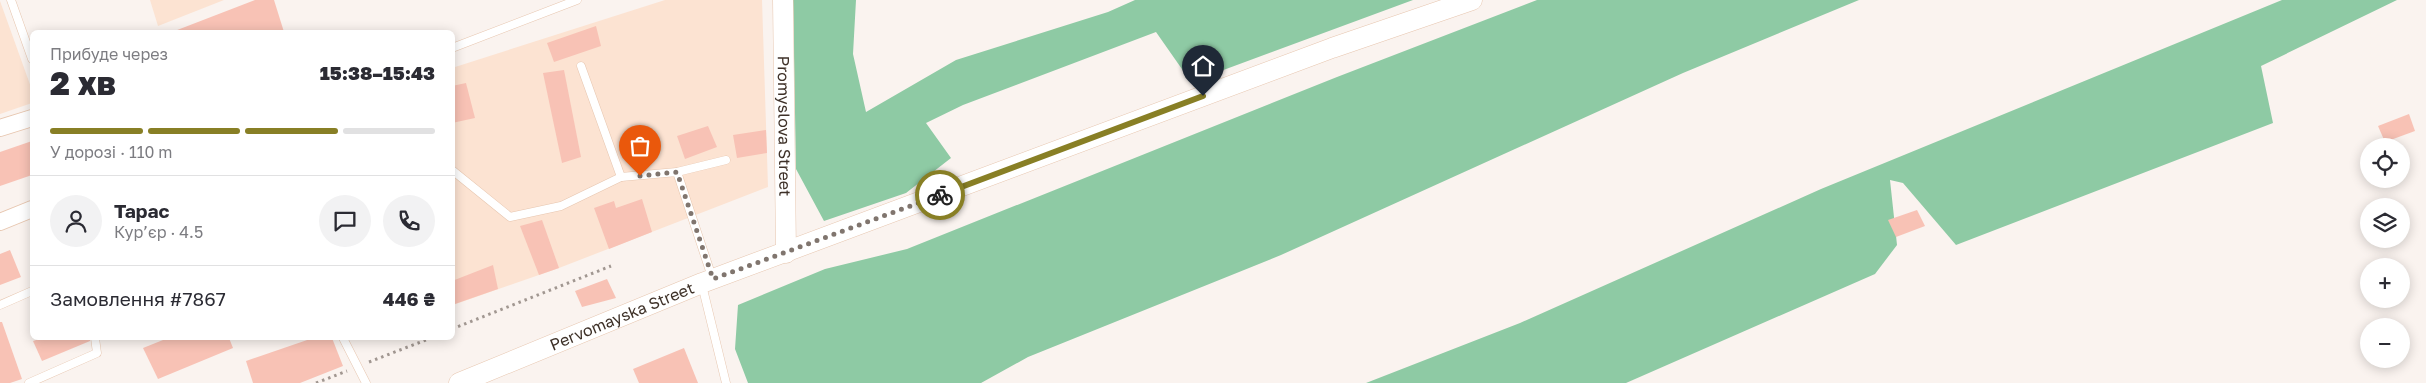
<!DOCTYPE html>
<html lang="uk">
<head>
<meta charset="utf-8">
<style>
  body { margin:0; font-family:"Golos Text",sans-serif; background:#f2f2f3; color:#2b2b33; height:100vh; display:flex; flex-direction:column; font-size:19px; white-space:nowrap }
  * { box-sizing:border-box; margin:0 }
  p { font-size:16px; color:#7c7c81 }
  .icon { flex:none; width:28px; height:28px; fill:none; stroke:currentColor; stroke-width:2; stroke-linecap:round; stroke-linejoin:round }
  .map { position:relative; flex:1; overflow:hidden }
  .drawer { position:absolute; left:30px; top:30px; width:425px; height:310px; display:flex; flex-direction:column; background:#fff; border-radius:8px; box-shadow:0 2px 12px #0003 }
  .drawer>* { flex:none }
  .fabs { position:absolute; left:2360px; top:138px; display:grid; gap:10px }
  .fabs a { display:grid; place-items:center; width:50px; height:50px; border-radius:50%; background:#fff; box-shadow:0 2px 12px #0003; font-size:25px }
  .pin { position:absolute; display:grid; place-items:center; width:42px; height:42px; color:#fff; margin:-51px -21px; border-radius:50% 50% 50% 0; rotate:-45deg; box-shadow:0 0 5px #0007 }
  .pin .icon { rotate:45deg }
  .courier { position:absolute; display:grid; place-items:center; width:50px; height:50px; margin:-25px; border:4px solid #887f25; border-radius:50%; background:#fff; color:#222; box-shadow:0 1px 6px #0007 }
  .headline em { font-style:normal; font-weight:800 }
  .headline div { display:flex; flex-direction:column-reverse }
  .headline { display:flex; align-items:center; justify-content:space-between; height:85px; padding:0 20px }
  h1 { font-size:32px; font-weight:800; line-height:38px }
  .bar { display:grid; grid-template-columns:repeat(4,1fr); gap:8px 5px; align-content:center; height:60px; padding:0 20px }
  .bar i { height:6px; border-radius:4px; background:#e1e1e2 }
  .bar .active { background:#887f25 }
  .bar p { grid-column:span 4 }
  .line { display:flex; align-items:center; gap:12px; padding:0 20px; border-top:1px solid #e1e1e2 }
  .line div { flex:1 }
  .round { display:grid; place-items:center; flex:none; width:52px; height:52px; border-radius:26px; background:#f2f2f3 }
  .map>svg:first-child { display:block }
  .built { fill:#fce3d2 }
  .forest { fill:#8ecaa4 }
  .building { fill:#f8c2b5 }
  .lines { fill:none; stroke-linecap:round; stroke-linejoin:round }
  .service-casing { stroke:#e7c6af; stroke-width:9 }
  .minor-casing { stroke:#e7c6af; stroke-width:18 }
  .tertiary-casing { stroke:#e7c6af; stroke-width:21 }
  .path { stroke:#a19791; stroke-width:3; stroke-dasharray:2.5 4; stroke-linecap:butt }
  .service { stroke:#fff; stroke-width:8 }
  .minor { stroke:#fff; stroke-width:16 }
  .tertiary { stroke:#fff; stroke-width:20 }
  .done { stroke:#80756e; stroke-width:5; stroke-dasharray:0 9 }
  .route { stroke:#887f25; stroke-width:6 }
  .labels { text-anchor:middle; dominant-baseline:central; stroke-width:4.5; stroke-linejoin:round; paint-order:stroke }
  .street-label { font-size:16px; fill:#3e3128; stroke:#fff }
</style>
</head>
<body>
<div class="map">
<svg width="2426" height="383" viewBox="0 0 2426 383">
  <rect width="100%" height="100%" fill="#faf3ef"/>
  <!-- built -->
  <g class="built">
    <path d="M150 0H224L158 26Z"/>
    <path d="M665 0H762L768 187 559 268 453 305 452 68Z"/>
    <path d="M0 1 32 90V103L0 114Z"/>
  </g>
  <!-- forest -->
  <g class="forest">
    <path d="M793 0H856L853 54 866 112 956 60 1108 12 1135 0H1413L1191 82 1156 32 963 105 926 123 951 158 906 193 824 221 796 169Z"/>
    <path d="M1537 0H1859L1683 73 1281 255 1028 357 981 383H748L735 349 738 305 825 269 907 249 1337 77Z"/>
    <path d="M2282 0H2397L2261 66 2273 123 1956 245 1903 183 1890 180 1897 245 1875 274 1626 383H1366L1520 323 1821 189Z"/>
  </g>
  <!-- building -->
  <g class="building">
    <path d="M255 0H274L284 32H172Z"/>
    <path d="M596 26 601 46 554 62 547 43Z"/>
    <path d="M564 70 581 157 562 163 543 73Z"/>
    <path d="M466 83 475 118 452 123V86Z"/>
    <path d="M2409 114 2415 131 2385 142 2378 126Z"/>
    <path d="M708 126 717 147 685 159 677 136Z"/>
    <path d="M766 130 767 153 737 158 733 135Z"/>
    <path d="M32 141V175L0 186V152Z"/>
    <path d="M642 199 652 232 609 249 594 208 614 201 616 208Z"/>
    <path d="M1917 210 1925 226 1896 237 1888 220Z"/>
    <path d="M542 220 559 268 539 275 520 226Z"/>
    <path d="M10 250 21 277 0 285V254Z"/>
    <path d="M493 265 498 289 452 305V281Z"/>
    <path d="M607 279 616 298 582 307 575 291Z"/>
    <path d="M0 322H2L22 379 10 383H0Z"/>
    <path d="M42 338H90V341L42 361 33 341Z"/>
    <path d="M168 338H229L233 348 158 379 143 348Z"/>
    <path d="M313 338H332L343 366 300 383H253L246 361Z"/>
    <path d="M684 348 698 383H639L633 369Z"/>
  </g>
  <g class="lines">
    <!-- service casing -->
    <g class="service-casing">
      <g id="service">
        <path d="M11 0 32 59"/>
        <path d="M452 48 577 0"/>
        <path d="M581 66 621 177"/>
        <path d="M452 170 510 217 561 206 621 177 677 172 712 277"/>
        <path d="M677 172 726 160"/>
        <path d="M702 285 726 383"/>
        <path d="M0 305 32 291"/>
        <path d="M343 338 366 383"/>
        <path d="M29 383 97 353 95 338"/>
      </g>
    </g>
    <!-- minor casing -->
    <g class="minor-casing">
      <g id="minor">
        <path d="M0 128 32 118"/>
        <path d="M0 222 32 209"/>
      </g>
    </g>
    <!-- tertiary casing -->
    <g class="tertiary-casing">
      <g id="tertiary">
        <path id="s1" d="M783 0 786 253"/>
        <path id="s2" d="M459 383 702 283 1332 48 1472 0"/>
      </g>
    </g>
    <!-- path -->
    <g class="path">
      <path d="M452 329 611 266"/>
      <path d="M369 362 431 338"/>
      <path d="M316 383 347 371"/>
    </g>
    <!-- service -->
    <use href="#service" class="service"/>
    <!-- minor -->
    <use href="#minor" class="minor"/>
    <!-- tertiary -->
    <use href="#tertiary" class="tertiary"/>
  </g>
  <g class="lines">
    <!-- done -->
    <path class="done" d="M640 176 677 172 713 279 940 195"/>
    <!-- route -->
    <path class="route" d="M940 195 1203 96"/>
  </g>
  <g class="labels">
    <!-- street labels -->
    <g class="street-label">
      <text stroke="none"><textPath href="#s1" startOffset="126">Promyslova Street</textPath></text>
      <text stroke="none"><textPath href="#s2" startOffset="176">Pervomayska Street</textPath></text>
    </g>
  </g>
</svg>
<div class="fabs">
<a><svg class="icon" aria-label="locate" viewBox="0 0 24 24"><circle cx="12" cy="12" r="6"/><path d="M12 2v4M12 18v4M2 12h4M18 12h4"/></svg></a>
<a><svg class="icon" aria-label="layers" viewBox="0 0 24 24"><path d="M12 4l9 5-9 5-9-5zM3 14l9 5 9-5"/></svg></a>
<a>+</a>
<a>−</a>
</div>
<div class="pin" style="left:640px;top:176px;background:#ea580c"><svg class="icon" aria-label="bag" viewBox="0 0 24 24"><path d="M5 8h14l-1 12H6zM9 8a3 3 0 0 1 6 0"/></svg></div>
<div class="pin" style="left:1203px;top:96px;background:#1f2937"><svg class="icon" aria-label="home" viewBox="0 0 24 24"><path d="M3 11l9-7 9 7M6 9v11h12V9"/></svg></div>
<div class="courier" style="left:940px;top:195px"><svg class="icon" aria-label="bike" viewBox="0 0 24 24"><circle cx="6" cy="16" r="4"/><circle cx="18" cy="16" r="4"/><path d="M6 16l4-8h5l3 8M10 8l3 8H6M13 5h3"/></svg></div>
<section class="drawer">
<div class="headline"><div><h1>2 хв</h1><p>Прибуде через</p></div><em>15:38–15:43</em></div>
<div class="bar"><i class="active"></i><i class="active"></i><i class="active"></i><i></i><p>У дорозі · 110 m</p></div>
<div class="line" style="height:90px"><a class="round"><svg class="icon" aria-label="person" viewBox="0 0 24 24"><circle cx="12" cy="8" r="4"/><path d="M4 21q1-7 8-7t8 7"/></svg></a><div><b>Тарас</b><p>Кур’єр · 4.5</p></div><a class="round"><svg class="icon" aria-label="chat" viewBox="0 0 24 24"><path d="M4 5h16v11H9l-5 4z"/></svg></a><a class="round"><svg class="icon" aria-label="phone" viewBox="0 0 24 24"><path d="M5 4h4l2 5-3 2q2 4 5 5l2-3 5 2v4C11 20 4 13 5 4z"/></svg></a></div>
<div class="line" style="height:65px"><div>Замовлення #7867</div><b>446 ₴</b></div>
</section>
</div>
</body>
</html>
